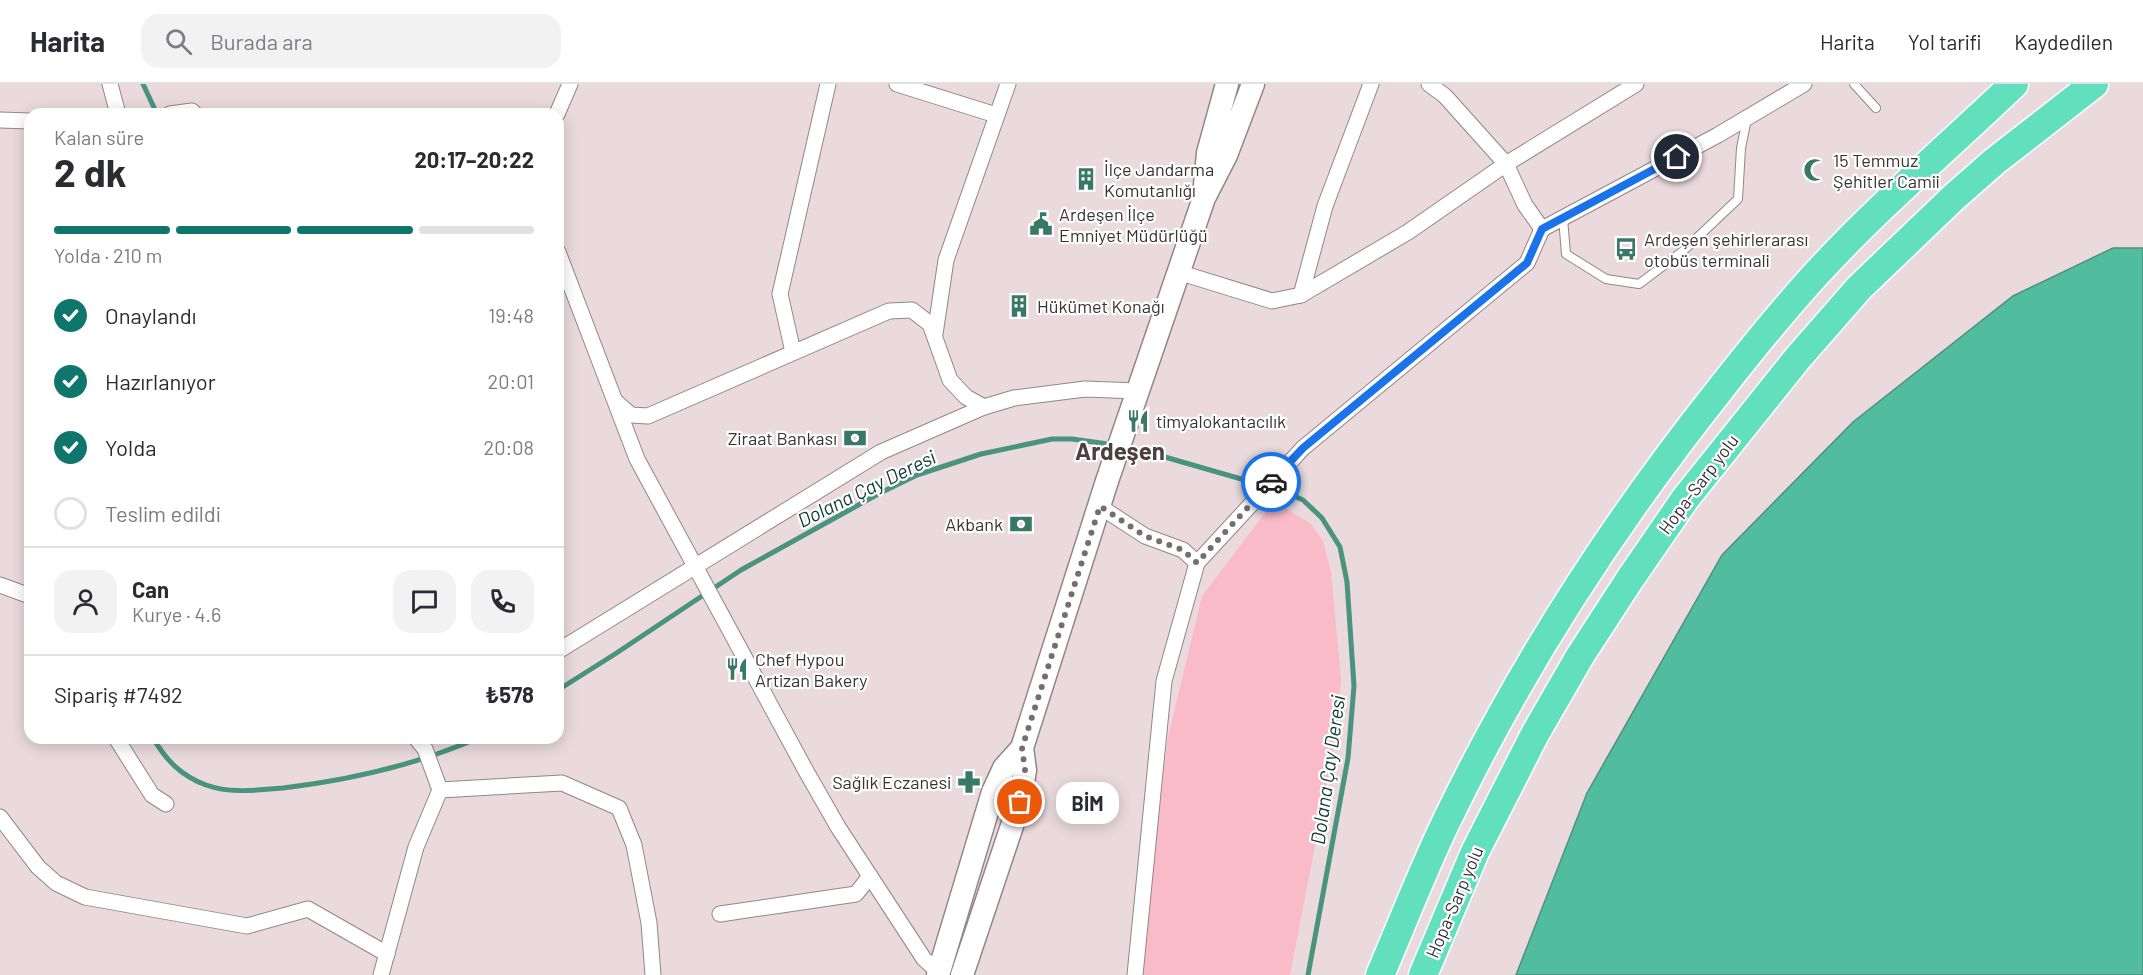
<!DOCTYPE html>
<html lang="tr">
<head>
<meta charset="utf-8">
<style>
  body { margin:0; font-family:Barlow,sans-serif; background:#f2f2f3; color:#2b2b33; height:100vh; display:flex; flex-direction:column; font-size:22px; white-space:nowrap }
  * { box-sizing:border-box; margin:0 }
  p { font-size:20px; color:#7c7c81 }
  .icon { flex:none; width:33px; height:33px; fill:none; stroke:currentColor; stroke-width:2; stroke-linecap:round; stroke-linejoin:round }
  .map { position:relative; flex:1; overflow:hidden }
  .panel { position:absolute; left:24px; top:24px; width:540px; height:636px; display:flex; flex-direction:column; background:#fff; border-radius:18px; box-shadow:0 3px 15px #0003 }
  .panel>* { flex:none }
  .pin { position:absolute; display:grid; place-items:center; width:51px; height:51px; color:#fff; margin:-26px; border:3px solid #fff; border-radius:50%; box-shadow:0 2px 6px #0007 }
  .courier { position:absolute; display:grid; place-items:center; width:60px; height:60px; margin:-30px; border:4px solid #1a73e8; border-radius:50%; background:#fff; color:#222; box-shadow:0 2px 8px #0007 }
  .bubble { position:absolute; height:42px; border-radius:18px; background:#fff; box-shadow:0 3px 15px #0003; font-size:20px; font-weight:700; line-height:42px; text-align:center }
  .summary em { font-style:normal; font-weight:700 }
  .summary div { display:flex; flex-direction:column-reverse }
  .summary { display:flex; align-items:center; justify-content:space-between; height:102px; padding:0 30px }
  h1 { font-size:39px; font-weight:700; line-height:45px }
  .bar { display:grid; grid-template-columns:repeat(4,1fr); gap:9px 6px; align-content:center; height:72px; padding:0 30px }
  .bar i { height:8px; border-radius:4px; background:#e1e1e2 }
  .bar .selected { background:#0f766e }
  .bar p { grid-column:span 4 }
  .line { display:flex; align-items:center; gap:15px; padding:0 30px; border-top:2px solid #e1e1e2 }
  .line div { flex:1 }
  .round { display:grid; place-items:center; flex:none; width:63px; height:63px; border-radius:18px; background:#f2f2f3 }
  ol { padding:0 30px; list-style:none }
  li { display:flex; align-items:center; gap:18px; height:66px }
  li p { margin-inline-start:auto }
  li .icon { padding:6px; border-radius:50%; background:#0f766e; color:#fff; stroke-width:4 }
  li:last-child { color:#7c7c81 }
  li i { width:33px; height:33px; border:3px solid #e1e1e2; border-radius:50% }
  header { display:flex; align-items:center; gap:36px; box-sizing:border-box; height:84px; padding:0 30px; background:#fff; border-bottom:2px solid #e1e1e2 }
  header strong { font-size:28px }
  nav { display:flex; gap:33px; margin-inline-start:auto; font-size:21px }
  .search { width:420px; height:54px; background:#f2f2f3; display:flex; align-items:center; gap:15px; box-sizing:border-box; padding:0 21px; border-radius:18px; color:#7c7c81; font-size:22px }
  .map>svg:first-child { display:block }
  .green { fill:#fabbc8 }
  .water { fill:#52bc9f; stroke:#4a937f; stroke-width:1.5 }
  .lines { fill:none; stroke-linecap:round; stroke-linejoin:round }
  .stream { stroke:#4a937f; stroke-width:5 }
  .lane-casing { stroke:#948588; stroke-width:10 }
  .street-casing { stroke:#948588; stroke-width:17 }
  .secondary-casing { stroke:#948588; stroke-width:25 }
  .highway-casing { stroke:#fff; stroke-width:31 }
  .lane { stroke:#fff; stroke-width:8 }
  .street { stroke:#fff; stroke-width:15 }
  .secondary { stroke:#fff; stroke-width:22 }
  .highway { stroke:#62e0be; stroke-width:28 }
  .done { stroke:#776d6f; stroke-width:6; stroke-dasharray:0 10.8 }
  .route { stroke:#1a73e8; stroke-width:8 }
  .labels { text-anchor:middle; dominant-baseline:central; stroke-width:4.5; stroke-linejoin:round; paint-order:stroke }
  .poi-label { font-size:18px; fill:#393334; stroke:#fff; text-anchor:start }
  .street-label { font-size:18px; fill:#393334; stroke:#fff }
  .water-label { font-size:20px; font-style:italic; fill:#0c3c30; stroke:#fff }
  .district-label { font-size:24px; font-weight:bold; fill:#4b3f41; stroke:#fff }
</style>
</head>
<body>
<header>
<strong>Harita</strong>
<div class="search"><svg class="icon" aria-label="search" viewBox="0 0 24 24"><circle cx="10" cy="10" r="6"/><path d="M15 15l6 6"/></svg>Burada ara</div>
<nav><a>Harita</a><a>Yol tarifi</a><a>Kaydedilen</a></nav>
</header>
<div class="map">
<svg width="2143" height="891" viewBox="0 0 2143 891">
  <rect width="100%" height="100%" fill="#eadadd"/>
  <!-- green -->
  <path class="green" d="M1274 417 1311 440 1323 457 1331 488 1341 595 1335 659 1290 891H1138L1168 653 1202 512Z"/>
  <!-- water -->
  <path class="water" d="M2113 164H2143V891H1516L1587 709 1722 471 1853 338 2013 212Z"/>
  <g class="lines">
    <!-- stream -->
    <g class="stream">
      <path d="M143 0 157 30"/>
      <path d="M1124 363 1151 369 1283 407 1303 416 1322 434 1340 463 1347 498 1354 602 1348 674 1308 891"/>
      <path d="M558 606 615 570 741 486 880 409 917 391 981 370 1052 355H1072L1115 361"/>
      <path d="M153 654C166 676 181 692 206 701 231 710 258 706 283 704 350 696 416 681 478 654"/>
    </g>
    <!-- lane casing -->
    <g class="lane-casing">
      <g id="lane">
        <path d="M1854 0 1876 24"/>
        <path d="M1563 134 1566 170 1606 195 1639 200 1683 167 1738 115 1741 64 1747 35"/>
      </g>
    </g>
    <!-- street casing -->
    <g class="street-casing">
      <g id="street">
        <path d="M110 0 118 30"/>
        <path d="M897 0 996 31"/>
        <path d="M170 30 192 27 195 30"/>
        <path d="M557 30 570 0"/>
        <path d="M0 36 30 37"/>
        <path d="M1542 145 1718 51 1804 0"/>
        <path d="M558 168 637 375 806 687 838 743 924 875 933 883 942 877"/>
        <path d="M1178 188 1272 217 1301 211 1408 148 1506 80 1636 0"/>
        <path d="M1301 211 1325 122 1371 0"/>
        <path d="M935 250 946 176 1008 0"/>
        <path d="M793 268 780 210 828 0"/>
        <path d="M616 318 631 331 648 332 889 227 912 226 930 240 950 296 966 313 984 323"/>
        <path d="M1099 422 1145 452 1183 466 1197 479 1164 597 1135 891"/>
        <path d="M1197 479 1303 364 1527 179 1542 145 1525 121 1506 80 1445 12 1429 0"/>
        <path d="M0 501 30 512"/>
        <path d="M558 567 881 368 984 323 1014 314 1085 305 1138 307"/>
        <path d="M116 654 152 711 166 720"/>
        <path d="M416 654 425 665 440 706"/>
        <path d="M0 733 38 783 56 799 85 813 247 842 308 825 387 870"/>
        <path d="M720 830 856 810 870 792"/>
        <path d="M381 891 416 763 440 706 562 699 619 724 634 761 649 839 653 891"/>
      </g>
    </g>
    <!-- secondary casing -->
    <g class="secondary-casing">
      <g id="secondary">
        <path d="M1205 101 1208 69 1227 0"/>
        <path d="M938 891 993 708 1004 684 1022 664 1107 397 1204 114 1226 71 1253 0"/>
        <path d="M962 891 1020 718 1025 686 1022 664"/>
      </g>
    </g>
    <!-- highway casing -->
    <g class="highway-casing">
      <g id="highway">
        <path d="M1380 891C1402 840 1422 788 1446 738 1521 582 1611 443 1718 308 1750 267 1783 226 1818 188 1879 122 1948 63 2014 0"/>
        <path d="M1423 891 1475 768 1535 650 1580 572 1630 495 1685 415 1797 275 1859 204 1954 113 1995 77 2094 0"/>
      </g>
    </g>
    <!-- lane -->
    <use href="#lane" class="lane"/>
    <!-- street -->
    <use href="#street" class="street"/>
    <!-- secondary -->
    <use href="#secondary" class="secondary"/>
    <!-- highway -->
    <use href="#highway" class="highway"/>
  </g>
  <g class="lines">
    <!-- done -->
    <path class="done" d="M1020 718 1025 686 1022 664 1100 422 1145 452 1183 466 1197 479 1271 398"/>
    <!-- route -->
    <path class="route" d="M1271 398 1303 364 1527 179 1542 145 1677 73"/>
  </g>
  <!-- icons -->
  <defs>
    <g id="mosque-bare" transform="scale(1.8)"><path d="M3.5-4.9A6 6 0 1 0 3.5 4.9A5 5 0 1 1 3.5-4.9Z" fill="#387866" stroke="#fff" stroke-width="2.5" paint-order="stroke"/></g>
    <g id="building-bare" transform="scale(1.8)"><path d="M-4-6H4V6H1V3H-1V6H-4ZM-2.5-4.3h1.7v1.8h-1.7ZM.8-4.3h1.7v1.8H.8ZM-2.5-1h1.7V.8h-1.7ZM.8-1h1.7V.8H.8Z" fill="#387866" stroke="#fff" stroke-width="2.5" paint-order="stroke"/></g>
    <g id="civic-bare" transform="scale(1.8)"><path d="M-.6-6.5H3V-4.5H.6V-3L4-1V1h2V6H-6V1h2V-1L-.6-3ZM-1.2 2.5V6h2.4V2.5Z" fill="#387866" stroke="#fff" stroke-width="2.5" paint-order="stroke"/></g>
    <g id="bus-bare" transform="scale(1.8)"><path d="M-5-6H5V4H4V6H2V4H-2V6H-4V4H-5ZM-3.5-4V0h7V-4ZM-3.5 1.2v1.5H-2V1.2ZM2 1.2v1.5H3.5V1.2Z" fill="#387866" stroke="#fff" stroke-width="2.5" paint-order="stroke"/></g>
    <g id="restaurant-bare" transform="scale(1.8)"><path d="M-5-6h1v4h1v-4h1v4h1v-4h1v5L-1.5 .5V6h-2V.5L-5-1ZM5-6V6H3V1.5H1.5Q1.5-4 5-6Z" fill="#387866" stroke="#fff" stroke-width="2.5" paint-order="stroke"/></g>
    <g id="bank-bare" transform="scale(1.8)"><path d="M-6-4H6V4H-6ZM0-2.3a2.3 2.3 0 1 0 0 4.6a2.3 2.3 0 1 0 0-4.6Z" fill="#387866" stroke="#fff" stroke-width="2.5" paint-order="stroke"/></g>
    <g id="pharmacy-bare" transform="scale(1.8)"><path d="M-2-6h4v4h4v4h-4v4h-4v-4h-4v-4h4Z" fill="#387866" stroke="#fff" stroke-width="2.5" paint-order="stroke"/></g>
  </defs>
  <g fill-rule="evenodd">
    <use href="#mosque-bare" x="1815" y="86"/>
    <use href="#building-bare" x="1086" y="95"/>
    <use href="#civic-bare" x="1041" y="140"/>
    <use href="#bus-bare" x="1626" y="165"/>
    <use href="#building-bare" x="1019" y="222"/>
    <use href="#restaurant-bare" x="1138" y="337"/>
    <use href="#bank-bare" x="855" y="354"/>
    <use href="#bank-bare" x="1021" y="440"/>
    <use href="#restaurant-bare" x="737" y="585"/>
    <use href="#pharmacy-bare" x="969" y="698"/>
  </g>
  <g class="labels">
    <!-- poi labels -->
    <g class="poi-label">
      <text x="1833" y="76">15 Temmuz<tspan x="1833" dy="21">Şehitler Camii</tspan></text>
      <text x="1104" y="85">İlçe Jandarma<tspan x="1104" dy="21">Komutanlığı</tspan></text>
      <text x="1059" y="130">Ardeşen İlçe<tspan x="1059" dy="21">Emniyet Müdürlüğü</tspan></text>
      <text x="1644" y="155">Ardeşen şehirlerarası<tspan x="1644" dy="21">otobüs terminali</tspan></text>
      <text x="1037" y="222">Hükümet Konağı</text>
      <text x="1156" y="337">timyalokantacılık</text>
      <text x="837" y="354" text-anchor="end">Ziraat Bankası</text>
      <text x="1003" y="440" text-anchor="end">Akbank</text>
      <text x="755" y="575">Chef Hypou<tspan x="755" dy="21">Artizan Bakery</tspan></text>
      <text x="951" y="698" text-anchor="end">Sağlık Eczanesi</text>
    </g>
    <!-- street labels -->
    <g class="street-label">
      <text transform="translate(1698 400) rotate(-53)">Hopa-Sarp yolu</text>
      <text transform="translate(1454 818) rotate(-67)">Hopa-Sarp yolu</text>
    </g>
    <!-- water labels -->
    <g class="water-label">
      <text transform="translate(866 404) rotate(-26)">Dolana Çay Deresi</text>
      <text transform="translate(1327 686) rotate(-82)">Dolana Çay Deresi</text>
    </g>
    <!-- district labels -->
    <g class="district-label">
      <text x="1120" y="366">Ardeşen</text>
    </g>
  </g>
</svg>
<div class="pin" style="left:1020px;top:718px;background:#ea580c"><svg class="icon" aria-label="bag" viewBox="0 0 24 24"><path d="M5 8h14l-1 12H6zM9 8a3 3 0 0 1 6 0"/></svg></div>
<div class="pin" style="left:1677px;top:73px;background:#1f2937"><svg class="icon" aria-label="home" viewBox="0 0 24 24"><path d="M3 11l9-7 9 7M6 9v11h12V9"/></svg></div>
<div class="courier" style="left:1271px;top:398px"><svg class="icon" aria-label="car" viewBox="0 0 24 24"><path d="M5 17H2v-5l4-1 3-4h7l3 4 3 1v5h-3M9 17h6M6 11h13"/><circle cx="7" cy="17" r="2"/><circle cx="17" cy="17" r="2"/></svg></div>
<div class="bubble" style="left:1056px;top:698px;width:63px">BİM</div>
<section class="panel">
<div class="summary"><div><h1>2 dk</h1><p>Kalan süre</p></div><em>20:17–20:22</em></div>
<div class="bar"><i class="selected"></i><i class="selected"></i><i class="selected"></i><i></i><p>Yolda · 210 m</p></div>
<ol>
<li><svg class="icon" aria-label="check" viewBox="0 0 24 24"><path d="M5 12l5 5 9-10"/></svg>Onaylandı<p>19:48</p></li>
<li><svg class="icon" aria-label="check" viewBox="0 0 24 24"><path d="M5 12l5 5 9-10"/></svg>Hazırlanıyor<p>20:01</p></li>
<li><svg class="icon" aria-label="check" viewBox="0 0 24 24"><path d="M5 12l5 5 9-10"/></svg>Yolda<p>20:08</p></li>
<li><i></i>Teslim edildi</li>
</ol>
<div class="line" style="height:108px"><a class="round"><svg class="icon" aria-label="person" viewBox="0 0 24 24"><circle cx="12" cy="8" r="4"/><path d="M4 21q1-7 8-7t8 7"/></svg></a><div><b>Can</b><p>Kurye · 4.6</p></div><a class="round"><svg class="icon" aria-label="chat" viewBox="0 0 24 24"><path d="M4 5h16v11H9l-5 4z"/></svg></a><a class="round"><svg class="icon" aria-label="phone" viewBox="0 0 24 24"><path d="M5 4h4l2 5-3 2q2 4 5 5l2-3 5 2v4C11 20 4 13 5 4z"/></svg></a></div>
<div class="line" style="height:78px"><div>Sipariş #7492</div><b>₺578</b></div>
</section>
</div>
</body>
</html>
